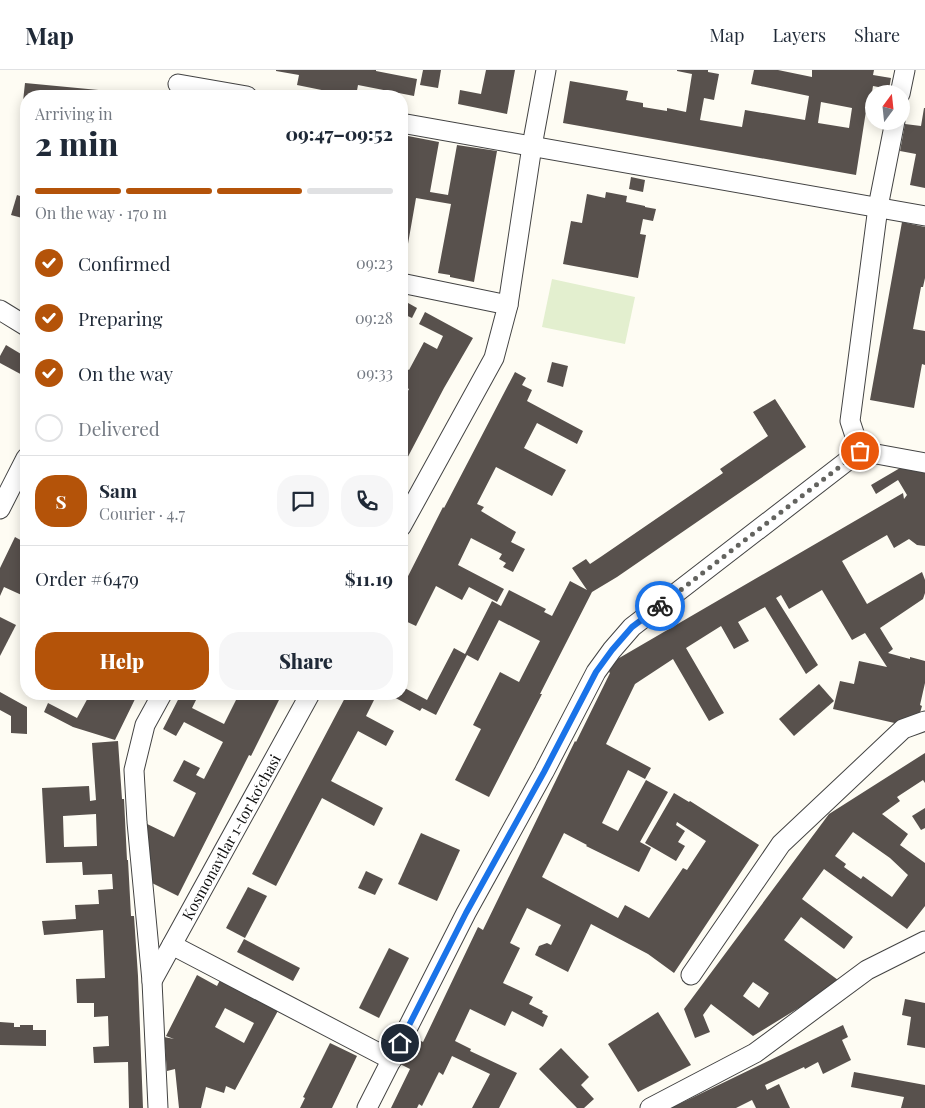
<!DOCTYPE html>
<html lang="en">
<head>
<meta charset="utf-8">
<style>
  body { margin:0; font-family:"Playfair Display",serif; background:#f6f6f7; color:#1f2937; height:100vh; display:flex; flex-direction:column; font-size:19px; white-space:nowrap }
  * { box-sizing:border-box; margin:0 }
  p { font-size:16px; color:#747a83 }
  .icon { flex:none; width:28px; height:28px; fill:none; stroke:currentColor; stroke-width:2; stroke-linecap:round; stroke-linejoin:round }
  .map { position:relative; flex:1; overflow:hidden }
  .panel { position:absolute; left:20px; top:20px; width:388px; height:610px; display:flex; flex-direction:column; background:#fff; border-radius:20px; box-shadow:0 2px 12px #0003 }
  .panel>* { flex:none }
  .needle { width:32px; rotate:15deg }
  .tools { position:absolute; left:865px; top:15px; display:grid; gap:10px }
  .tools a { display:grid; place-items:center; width:45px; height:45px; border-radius:50%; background:#fff; box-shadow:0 2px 12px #0003; font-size:25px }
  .pin { position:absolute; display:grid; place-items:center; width:42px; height:42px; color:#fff; margin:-21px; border:2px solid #fff; border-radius:50%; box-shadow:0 1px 5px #0007 }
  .courier { position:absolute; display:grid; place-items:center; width:50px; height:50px; margin:-25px; border:4px solid #1a73e8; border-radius:50%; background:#fff; color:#222; box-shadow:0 1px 6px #0007 }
  .headline em { font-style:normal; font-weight:800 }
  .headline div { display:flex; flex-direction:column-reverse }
  .headline { display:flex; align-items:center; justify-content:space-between; height:85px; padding:0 15px }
  h1 { font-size:32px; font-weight:800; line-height:38px }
  .bar { display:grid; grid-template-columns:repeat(4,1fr); gap:8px 5px; align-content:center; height:60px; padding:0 15px }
  .bar i { height:6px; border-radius:4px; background:#e0e1e3 }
  .bar .current { background:#b45309 }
  .bar p { grid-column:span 4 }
  .line { display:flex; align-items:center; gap:12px; padding:0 15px; border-top:1px solid #e0e1e3 }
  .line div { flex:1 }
  .round { display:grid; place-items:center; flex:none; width:52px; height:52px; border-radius:20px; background:#f6f6f7 }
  ol { padding:0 15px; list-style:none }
  li { display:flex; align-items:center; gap:15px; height:55px }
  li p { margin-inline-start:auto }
  li .icon { padding:5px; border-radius:50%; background:#b45309; color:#fff; stroke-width:4 }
  li:last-child { color:#747a83 }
  li i { width:28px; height:28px; border:2px solid #e0e1e3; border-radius:50% }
  .cta { display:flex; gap:10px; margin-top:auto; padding:10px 15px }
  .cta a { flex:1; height:58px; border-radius:20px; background:#b45309; color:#fff; font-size:20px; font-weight:800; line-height:58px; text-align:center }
  .cta a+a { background:#f6f6f7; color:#1f2937 }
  header { display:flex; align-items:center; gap:30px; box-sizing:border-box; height:70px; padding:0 25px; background:#fff; border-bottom:1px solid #e0e1e3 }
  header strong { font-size:24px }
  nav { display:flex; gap:28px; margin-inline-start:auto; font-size:18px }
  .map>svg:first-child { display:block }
  .pitch { fill:#e3efcf }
  .building { fill:#58514d; fill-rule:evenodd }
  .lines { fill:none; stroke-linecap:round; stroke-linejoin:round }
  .minor-casing { stroke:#434343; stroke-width:21 }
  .minor { stroke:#fff; stroke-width:19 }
  .done { stroke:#63635f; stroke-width:5; stroke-dasharray:0 9 }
  .route { stroke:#1a73e8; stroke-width:6 }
  .labels { text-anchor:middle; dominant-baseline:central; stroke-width:5; stroke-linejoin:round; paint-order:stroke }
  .street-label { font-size:15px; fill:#101010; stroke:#fff }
</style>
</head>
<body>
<header>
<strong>Map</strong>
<nav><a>Map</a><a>Layers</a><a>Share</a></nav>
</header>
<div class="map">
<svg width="925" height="1038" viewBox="0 0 925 1038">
  <rect width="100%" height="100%" fill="#fefcf3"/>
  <!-- pitch -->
  <path class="pitch" d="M552 209 635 227 625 274 542 257Z"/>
  <!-- building -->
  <g class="building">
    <path d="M276 0H376V1L417 9 414 26 358 15 356 26H351L297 15 299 5 276 1Z"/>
    <path d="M423 0H441L438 18 420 15Z"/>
    <path d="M486 0H515L507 44 458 34 460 20 481 24Z"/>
    <path d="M677 0H708V2L719 4 714 30 704 28 700 50 742 57 745 40 805 50 809 26 751 14 754 0H778L812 7V0H874L873 5 891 8 889 19 873 16 869 41H866L856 105 563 53 570 11 628 21 626 30 643 33V37L667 41V38L686 42 692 4 677 1ZM821 32 852 38 849 58 818 53Z"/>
    <path d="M25 13 109 21 108 26H26V50H21Z"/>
    <path d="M924 38H925V118L910 115 916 84 900 81 905 54 921 56Z"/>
    <path d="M408 66 439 72 430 122 448 125 457 75 497 81 474 212 450 207V205L438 203 451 134 416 128 405 191 401 189V103Z"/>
    <path d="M631 107 645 110 643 122 629 119Z"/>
    <path d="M606 122 627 126 626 132 645 136V137L656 139 653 151 643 149 640 164 646 165 638 208 563 194 571 151 582 153 587 124 605 128Z"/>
    <path d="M17 125 26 128V149L11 145Z"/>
    <path d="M902 152 925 157V208L923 217H921L913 259 925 261V295L922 294 914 338 870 330Z"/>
    <path d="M401 229 417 238 412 248 401 243Z"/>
    <path d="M425 242 473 268 444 318 401 400V334L409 319 401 315V296L409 300 424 272 437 279 443 266 419 254Z"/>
    <path d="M6 275 26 287V307L0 293V286Z"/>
    <path d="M552 292 568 296 563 317 547 312Z"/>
    <path d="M515 302 526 308 522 315 532 320 527 331 583 361 577 374 537 353 524 378 566 400 552 426 496 397 477 434 484 437 481 441 516 462 511 472 525 479 513 502 503 497 506 493 499 489 502 484 471 468 458 495 504 519 497 532 469 517 462 530 436 516 416 556 401 549V520L443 437 444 438Z"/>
    <path d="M775 329 806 377 617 507 592 522 540 624H542L489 727 455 710 481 659 473 655 500 602 519 612 540 571 499 550 478 591 467 585 436 645 422 638 420 641 388 624H401V616L427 630 454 578 465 584 492 531 501 536 509 520 546 539 544 542 552 546 570 511 587 520 572 498 586 489 590 494 602 486 723 403 720 399 768 366 753 342Z"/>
    <path d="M900 398 925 403V476L917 475 909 469 894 478 887 465 842 491 867 534 922 502 925 510V523L923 529 880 558 893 579 888 583 910 589V587L925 591V613L920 635 922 636 920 643 899 654 833 639 840 611 854 614 859 591 887 597 865 563 852 570 822 520 789 539 781 525 776 528 818 595 806 604 765 537 738 552 749 571 734 579 721 556 686 578 724 643 709 651 673 589 635 614 606 674 651 698 645 709 628 700 602 753 618 761 646 710 668 722 640 772 651 778 639 802 586 776 587 775 564 763 542 807 618 848 625 835 649 848 683 798 687 800 706 771 677 752 676 755 685 761 678 772 685 776 676 791 645 773 674 723 689 732 690 731 759 775 674 903 648 884 591 854 568 902 535 885 539 876 547 873 551 875 561 855 527 838 510 873 520 878 503 913 533 927 529 934 543 941 542 943 548 946 543 957 512 941 505 956 470 939 455 971 471 979 470 981 517 1003 499 1038H472L490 1004 452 986 443 1005 439 1002 422 1036 419 1034 417 1038H391L410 999 398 993 411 966 423 972 478 857 483 860 575 671 576 672 610 603 609 602 614 591 903 423 904 429 907 425 898 410 876 424 871 415Z"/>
    <path d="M15 467 26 473V527L4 517 0 526V498Z"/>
    <path d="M0 547 16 555 0 586Z"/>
    <path d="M819 614 834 631 794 666 779 649Z"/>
    <path d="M0 622 27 637V664L11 663V646L0 640Z"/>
    <path d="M90 624H135L137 625 115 670 73 657 44 642 48 633 77 648Z"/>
    <path d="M181 624H199L192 638 224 654 239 624H282L251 686 249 685 178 826 144 809 143 752 174 767 196 723 173 711 184 690 200 698 196 705 204 709 223 672 184 652 176 666 163 659Z"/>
    <path d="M347 624H377L366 646 394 661 386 676 358 661 331 711 383 738 374 756 322 728 276 816 252 804Z"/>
    <path d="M118 671 122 729H124L127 790H128L131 846H134L138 906 143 1038H129L128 992 94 993 93 977 109 976 108 946 94 947V933H77L76 909 105 908 103 860 44 865 42 851 76 849 75 835 99 834 98 820 113 819 112 804 83 805 82 792 46 793 42 718 89 716 90 731 96 730 92 673ZM96 744 97 776 64 777 63 746Z"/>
    <path d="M925 683V713L923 710 897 727 900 731 882 744 908 764 900 775 925 793V836L907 859 824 799 802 829 853 867 844 879 801 847 784 870 838 910 815 928 753 966 711 934 703 945 710 962 695 968 684 939 829 744ZM853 762 890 788 908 805 892 827 863 806 861 809 844 797 846 794 835 786ZM753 912 769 923 759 938 743 926Z"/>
    <path d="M925 738V758L921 760 912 746Z"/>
    <path d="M421 763 460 780 437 831 398 814Z"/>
    <path d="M366 801 383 809 375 825 358 818Z"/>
    <path d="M248 817 267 826 245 868 226 858Z"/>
    <path d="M244 869 300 898 293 911 237 882Z"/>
    <path d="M389 878 409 888 379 948 359 938Z"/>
    <path d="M197 905 217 916 222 906 280 937 235 1020 226 1016 224 1023 206 1017 201 1038H179L175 999 167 1001 164 967 174 969 166 966ZM225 938 254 953 244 973 215 957Z"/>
    <path d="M905 929 925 933V978L907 975 911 947 902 945Z"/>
    <path d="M658 942 691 995 638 1022 608 974Z"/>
    <path d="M0 952 14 953V957H20V955H33V960H46V976L0 975Z"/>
    <path d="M843 955 848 967 842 970 851 990 823 1004 818 992 805 999 804 997 765 1015 767 1020 779 1014 790 1038H756L752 1030 736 1038H671Z"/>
    <path d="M330 973 357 986 332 1038H300L305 1028 303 1027Z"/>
    <path d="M561 978 589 1007 581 1015 594 1029 584 1038H577L539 999Z"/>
    <path d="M854 1002 925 1015V1038H901L904 1027 851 1017Z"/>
  </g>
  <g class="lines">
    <!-- minor casing -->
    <g class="minor-casing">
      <g id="minor">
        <path d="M178 14 247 26"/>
        <path d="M900 24 905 0"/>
        <path d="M401 53 925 146"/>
        <path d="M401 213 508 235"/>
        <path d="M0 240 26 256"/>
        <path d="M860 381 850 351 878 137 895 51"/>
        <path d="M0 439 26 388"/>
        <path d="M401 457 494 288 508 235 532 76 546 0"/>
        <path d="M172 875 392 990"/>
        <path d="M691 905 781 774 903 659 925 651"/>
        <path d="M152 911 310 624"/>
        <path d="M158 1038 152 911 137 752 134 700 145 655 162 624"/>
        <path d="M367 1038 466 843 544 702 596 602 612 580 632 557 860 381 925 393"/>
        <path d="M650 1038 755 983 867 900 925 871"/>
      </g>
    </g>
    <!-- minor -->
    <use href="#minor" class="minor"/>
  </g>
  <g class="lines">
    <!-- done -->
    <path class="done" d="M660 536 860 381"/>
    <!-- route -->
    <path class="route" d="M400 973 466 843 544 702 596 602 612 580 632 557 660 536"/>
  </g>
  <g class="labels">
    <!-- street labels -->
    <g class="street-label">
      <text transform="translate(231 767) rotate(-61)">Kosmonavtlar 1-tor koʻchasi</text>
    </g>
  </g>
</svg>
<div class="tools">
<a><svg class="needle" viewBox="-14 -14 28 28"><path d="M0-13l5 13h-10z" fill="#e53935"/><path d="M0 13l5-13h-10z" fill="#747a83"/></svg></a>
</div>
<div class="pin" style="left:860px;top:381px;background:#ea580c"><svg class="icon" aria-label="bag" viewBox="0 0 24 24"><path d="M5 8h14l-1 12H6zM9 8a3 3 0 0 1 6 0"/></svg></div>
<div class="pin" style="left:400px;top:973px;background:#1f2937"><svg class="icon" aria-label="home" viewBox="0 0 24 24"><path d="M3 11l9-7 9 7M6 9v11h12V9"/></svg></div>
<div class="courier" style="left:660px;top:536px"><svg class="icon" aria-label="bike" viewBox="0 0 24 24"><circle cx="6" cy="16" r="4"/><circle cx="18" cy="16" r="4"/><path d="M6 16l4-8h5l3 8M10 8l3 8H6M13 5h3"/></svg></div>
<section class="panel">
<div class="headline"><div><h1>2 min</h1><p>Arriving in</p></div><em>09:47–09:52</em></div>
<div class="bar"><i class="current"></i><i class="current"></i><i class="current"></i><i></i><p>On the way · 170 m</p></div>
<ol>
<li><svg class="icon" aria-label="check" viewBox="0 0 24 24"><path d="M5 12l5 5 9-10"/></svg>Confirmed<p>09:23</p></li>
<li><svg class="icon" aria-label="check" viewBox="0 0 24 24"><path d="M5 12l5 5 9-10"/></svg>Preparing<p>09:28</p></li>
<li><svg class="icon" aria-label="check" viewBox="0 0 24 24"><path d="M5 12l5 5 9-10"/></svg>On the way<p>09:33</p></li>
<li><i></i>Delivered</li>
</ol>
<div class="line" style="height:90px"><b class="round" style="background:#b45309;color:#fff">S</b><div><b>Sam</b><p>Courier · 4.7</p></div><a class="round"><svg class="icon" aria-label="chat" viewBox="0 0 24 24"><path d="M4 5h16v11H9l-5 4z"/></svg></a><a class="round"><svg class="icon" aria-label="phone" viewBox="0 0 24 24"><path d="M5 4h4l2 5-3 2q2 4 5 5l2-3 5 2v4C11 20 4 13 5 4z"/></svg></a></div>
<div class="line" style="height:65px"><div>Order #6479</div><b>$11.19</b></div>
<div class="cta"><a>Help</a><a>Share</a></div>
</section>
</div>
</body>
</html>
